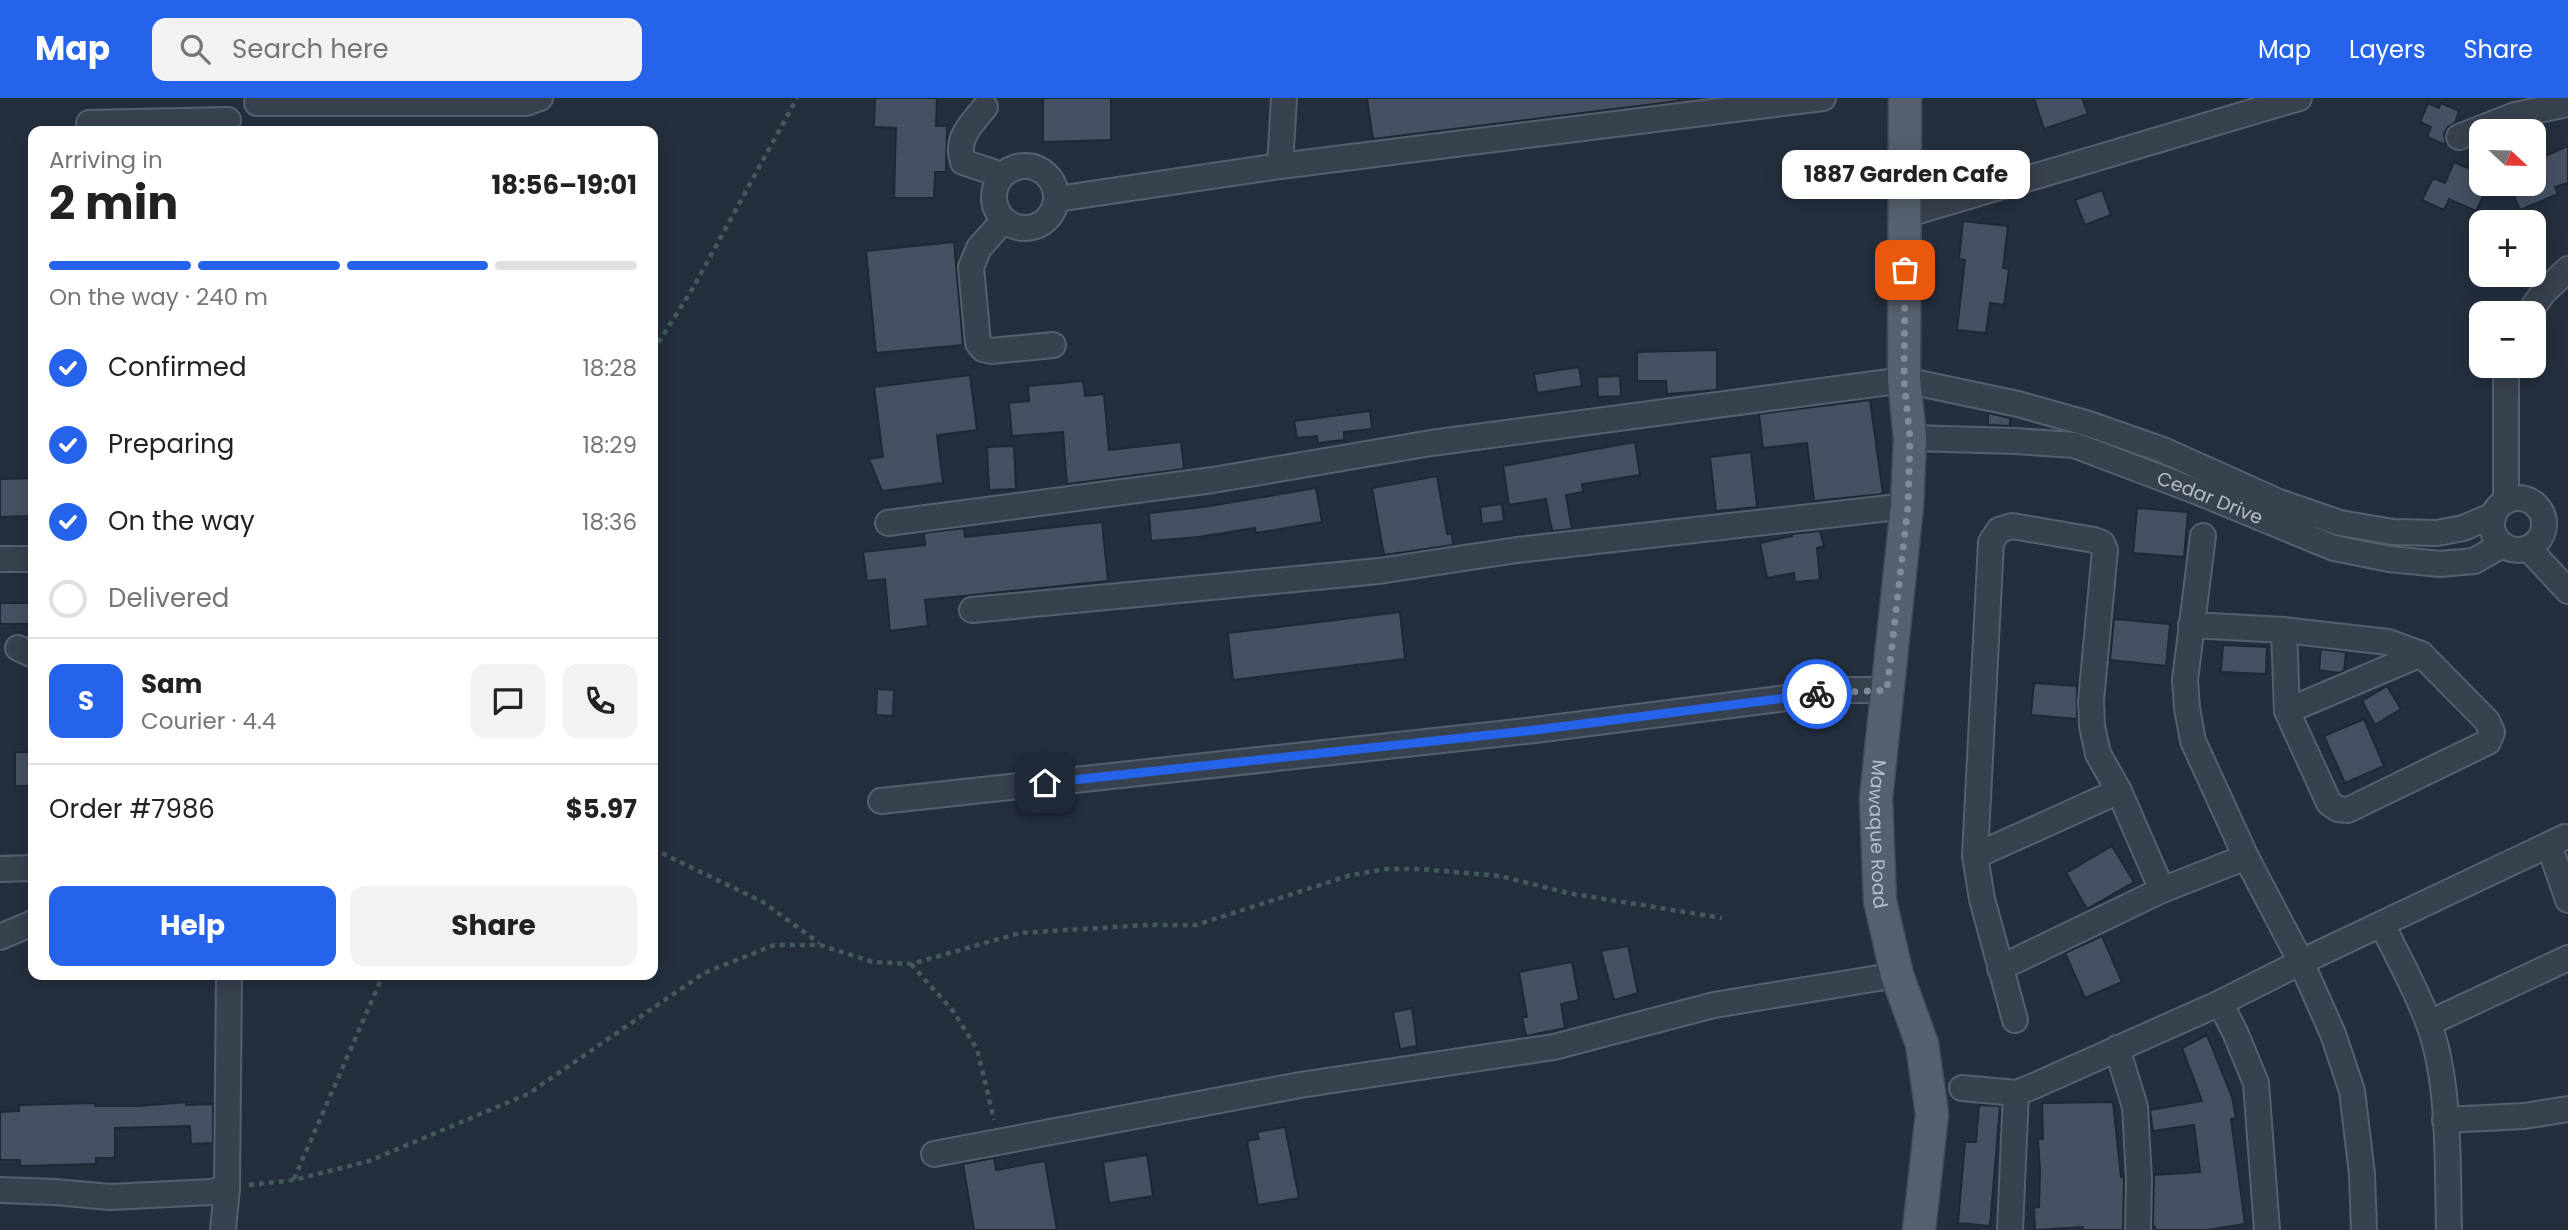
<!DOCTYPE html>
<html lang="en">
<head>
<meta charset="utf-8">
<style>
  body { margin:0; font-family:Poppins,sans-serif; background:#f2f2f2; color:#222; height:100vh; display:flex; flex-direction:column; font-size:26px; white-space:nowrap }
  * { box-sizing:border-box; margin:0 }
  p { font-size:23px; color:#767676 }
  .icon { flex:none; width:38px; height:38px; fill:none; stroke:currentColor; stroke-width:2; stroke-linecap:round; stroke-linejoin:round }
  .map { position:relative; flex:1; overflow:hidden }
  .sheet { position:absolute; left:28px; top:28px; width:630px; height:854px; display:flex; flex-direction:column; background:#fff; border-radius:14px; box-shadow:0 4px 18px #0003 }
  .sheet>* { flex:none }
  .needle { width:46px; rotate:112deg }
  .buttons { position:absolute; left:2469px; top:21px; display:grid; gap:14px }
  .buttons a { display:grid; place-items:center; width:77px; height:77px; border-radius:14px; background:#fff; box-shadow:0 4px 18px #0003; font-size:35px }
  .pin { position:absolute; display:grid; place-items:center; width:60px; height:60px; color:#fff; margin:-30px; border-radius:14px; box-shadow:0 4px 10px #0006 }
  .courier { position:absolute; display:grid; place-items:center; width:70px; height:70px; margin:-35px; border:5px solid #2563eb; border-radius:50%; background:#fff; color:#222; box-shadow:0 2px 9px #0007 }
  .bubble { position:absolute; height:49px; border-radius:14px; background:#fff; box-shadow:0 4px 18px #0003; font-size:23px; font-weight:700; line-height:49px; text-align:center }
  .headline em { font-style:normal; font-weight:700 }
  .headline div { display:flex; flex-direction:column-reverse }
  .headline { display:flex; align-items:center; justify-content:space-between; height:119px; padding:0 21px }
  h1 { font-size:46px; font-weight:700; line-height:52px }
  .bar { display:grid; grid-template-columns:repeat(4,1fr); gap:10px 7px; align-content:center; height:84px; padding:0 21px }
  .bar i { height:9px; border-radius:5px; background:#e0e0e0 }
  .bar .on { background:#2563eb }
  .bar p { grid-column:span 4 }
  .line { display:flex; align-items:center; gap:18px; padding:0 21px; border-top:2px solid #e0e0e0 }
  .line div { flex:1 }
  .round { display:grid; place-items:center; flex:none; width:74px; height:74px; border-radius:14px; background:#f2f2f2 }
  ol { padding:0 21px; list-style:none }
  li { display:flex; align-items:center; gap:21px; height:77px }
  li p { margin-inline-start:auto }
  li .icon { padding:7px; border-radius:50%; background:#2563eb; color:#fff; stroke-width:4 }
  li:last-child { color:#767676 }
  li i { width:38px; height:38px; border:4px solid #e0e0e0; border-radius:50% }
  .primary-button { display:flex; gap:14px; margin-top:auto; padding:14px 21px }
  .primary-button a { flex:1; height:80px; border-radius:14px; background:#2563eb; color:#fff; font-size:28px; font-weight:700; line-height:80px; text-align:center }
  .primary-button a+a { background:#f2f2f2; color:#222 }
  header { display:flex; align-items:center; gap:42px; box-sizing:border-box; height:98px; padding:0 35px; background:#2563eb; color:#fff }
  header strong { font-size:33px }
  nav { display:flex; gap:38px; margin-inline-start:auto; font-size:24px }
  .search { width:490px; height:63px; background:#f2f2f2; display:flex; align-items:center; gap:18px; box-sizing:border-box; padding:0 24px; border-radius:14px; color:#767676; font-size:26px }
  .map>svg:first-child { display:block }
  .building { fill:#455162; stroke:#1f2835; stroke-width:2 }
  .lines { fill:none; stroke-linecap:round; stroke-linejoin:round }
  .minor-casing { stroke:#565f6c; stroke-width:28 }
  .major-casing { stroke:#414a57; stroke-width:35 }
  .path { stroke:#44595c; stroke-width:4.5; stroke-dasharray:5 5; stroke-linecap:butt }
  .minor { stroke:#38414e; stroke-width:24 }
  .major { stroke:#56606e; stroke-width:32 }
  .done { stroke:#828b98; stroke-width:7; stroke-dasharray:0 12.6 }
  .route { stroke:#2563eb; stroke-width:9 }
  .labels { text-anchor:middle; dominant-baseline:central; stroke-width:6; stroke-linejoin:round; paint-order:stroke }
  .street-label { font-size:19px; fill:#b4bcc9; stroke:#1d2633 }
</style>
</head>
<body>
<header>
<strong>Map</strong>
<div class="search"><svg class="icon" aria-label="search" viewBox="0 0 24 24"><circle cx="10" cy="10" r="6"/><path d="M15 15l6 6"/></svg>Search here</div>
<nav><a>Map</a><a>Layers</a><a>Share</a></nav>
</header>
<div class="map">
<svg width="2568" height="1132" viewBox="0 0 2568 1132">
  <rect width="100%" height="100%" fill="#242f3e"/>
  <!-- building -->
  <g class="building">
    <path d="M875 0H937L936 28H947L946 74H935L934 100H894L896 30 874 29Z"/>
    <path d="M1043 0H1111V42L1043 44Z"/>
    <path d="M1367 0H1678V3L1373 41Z"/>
    <path d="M2034 0H2082L2088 16 2044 31Z"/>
    <path d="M2428 5 2439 10 2441 5 2459 13 2455 25 2448 29 2444 36 2446 47 2427 39 2431 29 2420 24Z"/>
    <path d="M2568 48V85L2555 89 2558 96 2520 112 2509 86H2534V63Z"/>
    <path d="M2454 64 2482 76V86H2489L2476 113 2449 101 2444 112 2422 102 2433 80 2445 85Z"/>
    <path d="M2102 92 2111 117 2085 127 2075 102Z"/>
    <path d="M1963 123 2008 128 2003 170 2009 171 2004 207 1990 205 1986 235 1957 232 1965 162 1959 161Z"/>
    <path d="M954 144 963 247 876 255 866 153Z"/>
    <path d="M1717 252V292L1667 296 1666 283H1637V254Z"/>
    <path d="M1579 269 1582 288 1537 295 1534 276Z"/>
    <path d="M970 277 977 332 937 337 943 385 882 393 869 361 883 359 874 289Z"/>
    <path d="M1620 278 1621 298 1598 299 1597 279Z"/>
    <path d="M1083 283 1085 298 1104 296 1109 352 1181 344 1184 371 1067 386 1063 334 1012 338 1009 305 1029 303 1028 288Z"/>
    <path d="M1870 302 1883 396 1814 403 1807 345 1763 350 1759 316Z"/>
    <path d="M1370 313 1372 331 1344 334V342L1318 345 1317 338 1297 340 1294 323Z"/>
    <path d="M1988 315 2010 320V328L1988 327Z"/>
    <path d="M1635 344 1640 377 1582 386 1583 394 1566 397 1572 431 1552 433 1546 401 1509 407 1503 368Z"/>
    <path d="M1014 348 1016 391 989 392 987 349Z"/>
    <path d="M1751 354 1757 409 1716 413 1710 359Z"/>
    <path d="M1437 378 1447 436H1452L1453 447 1384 457 1372 390Z"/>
    <path d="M33 380V418L0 419V381Z"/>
    <path d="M1316 390 1322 424 1256 435 1255 430 1199 439 1151 443 1149 415 1203 409Z"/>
    <path d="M1502 406 1504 423 1482 426 1480 409Z"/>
    <path d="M2137 410 2188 414 2184 459 2133 455Z"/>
    <path d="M1102 424 1108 483 925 502 928 528 890 533 885 481 867 483 863 454 925 447 924 435 964 430 965 439Z"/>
    <path d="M1820 433 1824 448 1817 450 1820 482 1795 484 1794 475 1767 480 1760 445 1792 438 1791 436Z"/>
    <rect x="0" y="505" width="33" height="21"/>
    <path d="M1400 514 1405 561 1233 582 1228 535Z"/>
    <path d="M2114 521 2170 526 2166 568 2110 562Z"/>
    <path d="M2223 547 2267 549 2266 576 2221 574Z"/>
    <path d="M2321 551 2346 554 2344 573 2339 575 2319 572Z"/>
    <path d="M2034 585 2077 588V621L2031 617Z"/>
    <path d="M2387 588 2401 611 2375 627 2362 603Z"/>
    <path d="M877 591 894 592 893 618 876 617Z"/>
    <path d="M2364 621 2384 668 2345 685 2324 638Z"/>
    <rect x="15" y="654" width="18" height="34"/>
    <path d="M2112 748 2134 784 2087 811 2066 775Z"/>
    <path d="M2102 838 2122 884 2085 900 2065 855Z"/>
    <path d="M1628 848 1638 895 1614 902 1601 853Z"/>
    <path d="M1572 864 1579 902 1561 906 1565 930 1526 938 1522 919H1527L1519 874Z"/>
    <path d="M1412 910 1417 948 1400 951 1393 914Z"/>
    <path d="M2207 937 2232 999 2236 1020 2231 1021 2245 1126 2207 1132H2155V1129H2153L2154 1077 2200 1074 2194 1027 2153 1033 2150 1012 2202 1003 2182 950Z"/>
    <path d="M186 1004V1007L213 1006V1045L191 1046 190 1028 115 1030V1060H96V1066L20 1068V1062H0V1014L19 1013V1007L95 1005V1008H139Z"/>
    <path d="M2113 1004 2121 1079H2124L2123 1132H2083V1129L2035 1132 2034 1110 2039 1109 2040 1074 2038 1041H2043L2042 1005Z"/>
    <path d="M1979 1007 2000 1008 1990 1128 1958 1125 1965 1044H1976Z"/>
    <path d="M1285 1029 1299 1100 1258 1107 1247 1043 1259 1041 1257 1034Z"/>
    <path d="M1147 1057 1153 1098 1109 1105 1103 1064Z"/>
    <path d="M994 1060 996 1072 1045 1063 1057 1132H974L963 1066Z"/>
  </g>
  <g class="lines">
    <!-- minor casing -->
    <g class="minor-casing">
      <g id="minor">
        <path d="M257 5H526L540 0"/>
        <path d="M985 9C971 27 955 40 963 64L1002 77"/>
        <path d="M89 25 228 22"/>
        <path d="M2459 39 2515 17 2568 6"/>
        <circle cx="1025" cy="99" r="31"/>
        <path d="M1280 68 1284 0"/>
        <path d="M1057 101 1280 68 1823 0"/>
        <path d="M1905 117 2299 0"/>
        <path d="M1003 123 979 150 971 169 978 245 983 251 991 253 1053 247"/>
        <path d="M2529 215 2543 195 2568 171"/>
        <path d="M2506 268V403"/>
        <path id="s1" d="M1910 340 2015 343 2074 347 2198 394 2334 450 2389 461 2440 466 2474 463 2502 447"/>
        <circle cx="2518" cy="426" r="26"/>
        <path d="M888 425 1213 382 1431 345 1904 282 2018 306 2086 325 2163 352 2279 404 2340 425 2393 434 2437 435 2463 430 2494 417"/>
        <path d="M2203 438 2185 582 2187 610 2193 643 2246 759 2301 864 2333 936 2352 993 2362 1076 2364 1132"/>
        <path d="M2528 450 2568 493"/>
        <path d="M0 461H33"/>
        <path d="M972 512 1379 473 1517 452 1907 408"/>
        <path d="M2191 527 2284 532 2388 544 2421 556 2487 623 2492 634 2488 644 2348 712 2338 711 2329 705 2287 613 2284 532"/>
        <path d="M18 550 33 557"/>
        <path d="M2287 613 2421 556"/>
        <path d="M881 703 1535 632 1849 592H1887"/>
        <path d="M2549 747 2568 802"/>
        <path d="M1975 758 2119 693"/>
        <path d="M0 771 33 770"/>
        <path d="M2382 826C2397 858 2416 890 2428 924 2451 983 2447 1068 2449 1132"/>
        <path d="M0 839 33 825"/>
        <path d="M2000 870 2162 792 2246 759"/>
        <path d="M2220 905 2235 934 2256 985 2267 1132"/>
        <path d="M2015 922 1982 801 1975 758 1991 444 1999 432 2012 428 2094 442 2102 445 2105 452 2091 603 2092 628 2098 656 2119 693 2162 792"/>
        <path d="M2429 925 2568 860"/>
        <path d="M2117 950 2135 1009 2139 1081 2138 1132"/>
        <path d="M1962 990 2016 995 2034 988 2220 905 2301 864 2565 739"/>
        <path d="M2445 1022 2524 1018 2568 1011"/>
        <path d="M934 1056 1300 987 1554 949 1714 907 1897 877"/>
        <path d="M0 1092 55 1094 110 1099 211 1094 227 1090"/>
        <path d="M223 1132 227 1090 229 877"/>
        <path d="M2010 1132 2016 995"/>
      </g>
    </g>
    <!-- major casing -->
    <g class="major-casing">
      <g id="major">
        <path id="s2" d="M1905 0 1904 282 1910 340 1907 408 1876 700 1880 803 1897 877 1922 946 1932 1016 1919 1132"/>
      </g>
    </g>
    <!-- path -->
    <g class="path">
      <path d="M653 253 693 190 797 0"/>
      <path d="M653 751 763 804 819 845"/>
      <path d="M911 866 953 913 977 951 994 1022"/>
      <path d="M294 1081 383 877"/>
      <path d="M249 1087 294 1082 369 1063 528 996 704 875 774 847H820L873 864 911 866 1020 835 1146 827H1196L1351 777 1386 771H1420L1500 778 1568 795 1722 820"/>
    </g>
    <!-- minor -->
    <use href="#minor" class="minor"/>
    <!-- major -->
    <use href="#major" class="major"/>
  </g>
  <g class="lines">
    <!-- done -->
    <path class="done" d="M1817 596 1887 592 1908 408 1910 340 1904 282 1905 172"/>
    <!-- route -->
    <path class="route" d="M1045 685 1535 632 1817 596"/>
  </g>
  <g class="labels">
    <!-- street labels -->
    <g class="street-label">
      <text stroke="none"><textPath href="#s1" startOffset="310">Cedar Drive</textPath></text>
      <text stroke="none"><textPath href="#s2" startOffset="738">Mawaque Road</textPath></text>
    </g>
  </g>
</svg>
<div class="buttons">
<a><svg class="needle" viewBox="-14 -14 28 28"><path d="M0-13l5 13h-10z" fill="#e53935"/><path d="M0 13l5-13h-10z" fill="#767676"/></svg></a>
<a>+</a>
<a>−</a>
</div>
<div class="pin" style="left:1905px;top:172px;background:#ea580c"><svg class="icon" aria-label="bag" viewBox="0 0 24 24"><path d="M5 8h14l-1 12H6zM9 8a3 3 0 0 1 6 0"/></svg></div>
<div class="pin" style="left:1045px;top:685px;background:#1f2937"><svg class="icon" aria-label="home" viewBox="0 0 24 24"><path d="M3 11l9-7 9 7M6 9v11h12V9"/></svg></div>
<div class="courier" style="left:1817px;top:596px"><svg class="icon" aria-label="bike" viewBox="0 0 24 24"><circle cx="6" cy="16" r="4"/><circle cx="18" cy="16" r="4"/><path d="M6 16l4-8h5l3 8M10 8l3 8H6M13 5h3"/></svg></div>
<div class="bubble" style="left:1782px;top:52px;width:248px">1887 Garden Cafe</div>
<section class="sheet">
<div class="headline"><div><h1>2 min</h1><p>Arriving in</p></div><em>18:56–19:01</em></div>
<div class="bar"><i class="on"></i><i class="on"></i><i class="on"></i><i></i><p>On the way · 240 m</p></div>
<ol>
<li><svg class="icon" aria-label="check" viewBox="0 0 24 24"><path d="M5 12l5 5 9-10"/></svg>Confirmed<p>18:28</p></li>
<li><svg class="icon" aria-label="check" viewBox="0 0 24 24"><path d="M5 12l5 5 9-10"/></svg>Preparing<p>18:29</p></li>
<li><svg class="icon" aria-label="check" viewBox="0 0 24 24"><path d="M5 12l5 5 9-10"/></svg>On the way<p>18:36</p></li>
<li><i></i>Delivered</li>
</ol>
<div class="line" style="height:126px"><b class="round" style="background:#2563eb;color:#fff">S</b><div><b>Sam</b><p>Courier · 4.4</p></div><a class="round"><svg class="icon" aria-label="chat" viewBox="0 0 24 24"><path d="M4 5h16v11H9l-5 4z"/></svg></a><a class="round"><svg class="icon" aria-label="phone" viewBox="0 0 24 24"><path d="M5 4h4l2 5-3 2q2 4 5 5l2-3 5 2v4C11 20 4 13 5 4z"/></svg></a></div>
<div class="line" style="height:91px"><div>Order #7986</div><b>$5.97</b></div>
<div class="primary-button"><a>Help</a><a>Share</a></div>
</section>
</div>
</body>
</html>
